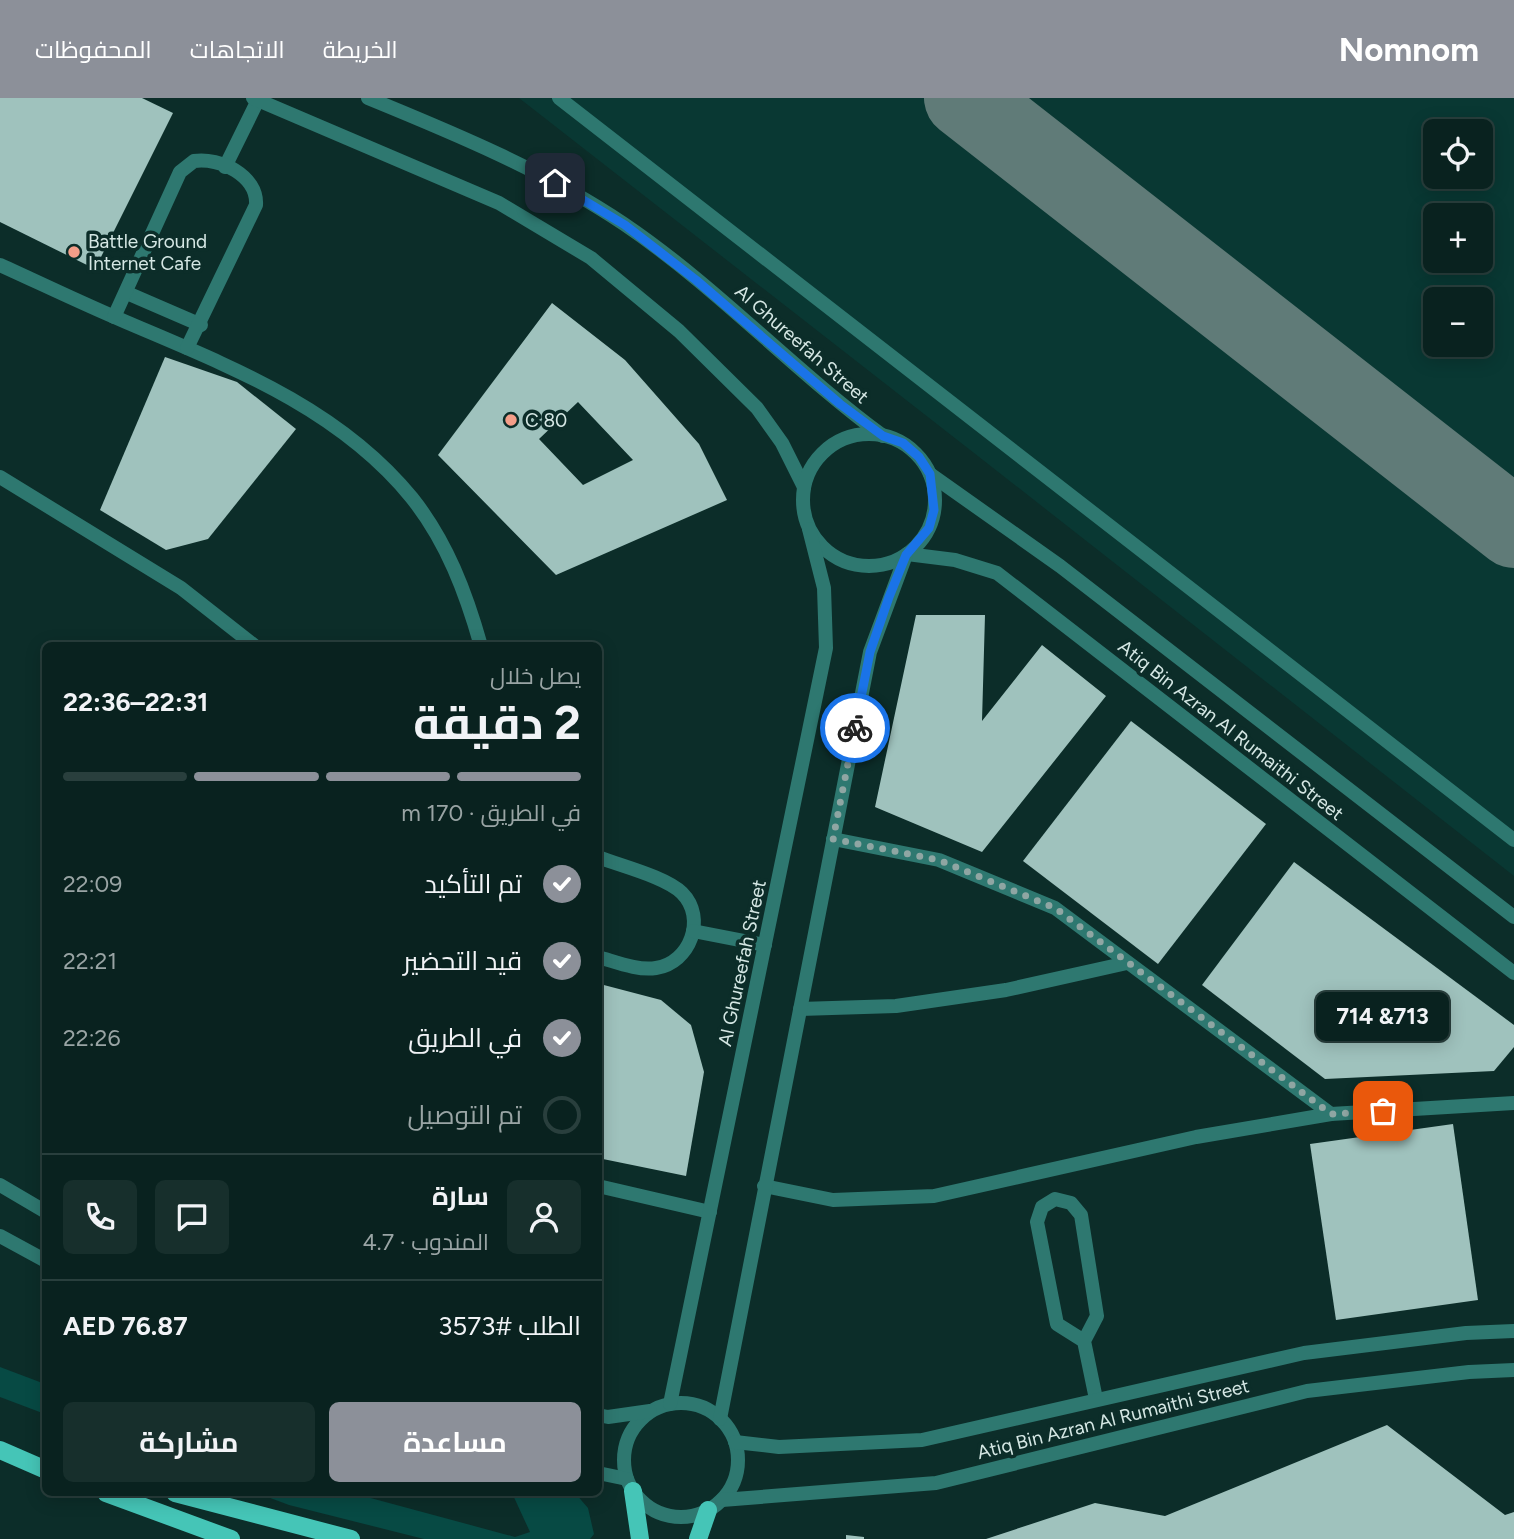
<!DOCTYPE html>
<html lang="ar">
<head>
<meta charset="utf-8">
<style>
  body { margin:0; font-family:Figtree,Cairo,sans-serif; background:#172f2c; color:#f1f3f6; direction:rtl; height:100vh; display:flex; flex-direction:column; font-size:26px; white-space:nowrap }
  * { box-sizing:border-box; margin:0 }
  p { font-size:23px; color:#99a4a4 }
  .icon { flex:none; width:38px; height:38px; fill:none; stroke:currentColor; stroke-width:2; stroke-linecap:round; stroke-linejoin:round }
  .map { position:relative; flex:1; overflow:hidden; direction:ltr }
  .side { position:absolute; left:42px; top:544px; width:560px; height:854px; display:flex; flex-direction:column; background:#09221f; border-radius:10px; box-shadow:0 4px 18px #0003,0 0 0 2px #293f3d; direction:rtl }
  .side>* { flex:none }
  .fabs { position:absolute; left:1423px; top:21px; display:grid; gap:14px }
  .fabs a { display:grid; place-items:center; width:70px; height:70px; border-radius:10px; background:#09221f; box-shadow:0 4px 18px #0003,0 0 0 2px #293f3d; font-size:35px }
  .pin { position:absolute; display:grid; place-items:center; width:60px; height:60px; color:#fff; margin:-30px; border-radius:14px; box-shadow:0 4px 10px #0006 }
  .courier { position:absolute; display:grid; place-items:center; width:70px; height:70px; margin:-35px; border:5px solid #1a73e8; border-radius:50%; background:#fff; color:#222; box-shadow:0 2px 9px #0007 }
  .bubble { position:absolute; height:49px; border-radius:10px; background:#09221f; box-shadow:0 4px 18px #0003,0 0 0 2px #293f3d; font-size:23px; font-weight:700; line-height:49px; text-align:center; direction:rtl }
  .headline em { font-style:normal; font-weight:700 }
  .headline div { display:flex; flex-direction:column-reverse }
  .headline { display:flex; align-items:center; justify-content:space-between; height:119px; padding:0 21px }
  h1 { font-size:46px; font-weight:700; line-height:52px }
  .bar { display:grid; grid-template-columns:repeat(4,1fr); gap:10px 7px; align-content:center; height:84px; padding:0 21px }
  .bar i { height:9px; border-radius:5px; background:#293f3d }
  .bar .active { background:#8c9099 }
  .bar p { grid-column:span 4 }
  .line { display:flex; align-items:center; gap:18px; padding:0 21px; border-top:2px solid #293f3d }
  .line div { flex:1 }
  .round { display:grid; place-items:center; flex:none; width:74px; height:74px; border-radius:10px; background:#172f2c }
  ol { padding:0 21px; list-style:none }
  li { display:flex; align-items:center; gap:21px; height:77px }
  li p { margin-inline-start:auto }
  li .icon { padding:7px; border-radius:50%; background:#8c9099; color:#fff; stroke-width:4 }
  li:last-child { color:#99a4a4 }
  li i { width:38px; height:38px; border:4px solid #293f3d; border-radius:50% }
  .primary-button { display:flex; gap:14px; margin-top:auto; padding:14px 21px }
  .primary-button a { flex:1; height:80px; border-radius:10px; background:#8c9099; color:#fff; font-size:28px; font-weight:700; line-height:80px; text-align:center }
  .primary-button a+a { background:#172f2c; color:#f1f3f6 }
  header { display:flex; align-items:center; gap:42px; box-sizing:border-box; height:98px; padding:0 35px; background:#8c9099; color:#fff }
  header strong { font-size:33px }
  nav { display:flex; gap:38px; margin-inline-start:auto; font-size:24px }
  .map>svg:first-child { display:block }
  .built { fill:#093833; fill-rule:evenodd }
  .green { fill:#074a44 }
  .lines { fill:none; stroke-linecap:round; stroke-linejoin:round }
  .taxiway { stroke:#607b78; stroke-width:80 }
  .building { fill:#9fc2bd; fill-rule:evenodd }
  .lane { stroke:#2e7870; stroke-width:14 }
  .street { stroke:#2e7870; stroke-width:14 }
  .primary { stroke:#45c5b7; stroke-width:18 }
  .done { stroke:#8fa6a3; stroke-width:7; stroke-dasharray:0 12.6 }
  .route { stroke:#1a73e8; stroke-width:9 }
  .poi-dot { fill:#f49e89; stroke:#0c2d29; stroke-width:2.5 }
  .labels { text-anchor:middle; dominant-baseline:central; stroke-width:7; stroke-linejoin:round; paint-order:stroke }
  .poi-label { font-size:19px; fill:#d5e7e4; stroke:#0c2d29; text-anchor:start }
  .street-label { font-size:19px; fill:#d5e7e4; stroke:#0c2d29 }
</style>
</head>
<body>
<header>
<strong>Nomnom</strong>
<nav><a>الخريطة</a><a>الاتجاهات</a><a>المحفوظات</a></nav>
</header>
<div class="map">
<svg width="1514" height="1441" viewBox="0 0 1514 1441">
  <rect width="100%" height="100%" fill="#0c2d29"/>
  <!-- built -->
  <path class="built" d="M519 0H1514V778L983 362ZM1435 33H1480V79H1435ZM1435 117H1480V163H1435ZM1435 201H1480V247H1435Z"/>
  <!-- green -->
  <g class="green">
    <path d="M0 1269 45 1286V1316L0 1299Z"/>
    <path d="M257 1395H352L515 1439 530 1434 512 1395H575L588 1410 594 1436 590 1441H424L289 1407Z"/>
  </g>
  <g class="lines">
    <!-- taxiway -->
    <path class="taxiway" d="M964 0 1514 430"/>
  </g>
  <!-- building -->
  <g class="building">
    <path d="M0 0H142L173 15 95 171 0 124Z"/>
    <path d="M552 205 625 262 699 346 727 402 556 477 438 357ZM578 304 633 362 583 387 539 341Z"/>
    <path d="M165 259 237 284 296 331 208 441 166 452 100 412Z"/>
    <path d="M916 517H985L982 623 1042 547 1106 598 982 754 875 709Z"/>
    <path d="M1131 623 1266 726 1158 866 1023 763Z"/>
    <path d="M1294 764 1514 927V949L1494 973 1325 981 1202 887Z"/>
    <path d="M600 886 661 902 691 927 704 974 686 1078 598 1060Z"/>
    <path d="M1453 1026 1478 1202 1336 1222 1310 1046Z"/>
    <path d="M1387 1327 1505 1417 1514 1414V1441H986L1095 1405 1165 1418Z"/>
    <path d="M846 1437 864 1439V1441H846Z"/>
  </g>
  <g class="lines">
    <!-- lane -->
    <g class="lane">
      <path d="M559 0 1514 742"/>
      <path d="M225 69 258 2"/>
      <path d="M0 167C42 186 83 206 126 224 229 268 339 310 412 400 447 444 466 495 481 548"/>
      <path d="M127 195 201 227"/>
      <path d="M114 219 180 74 194 63C220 59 258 78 256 107L187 250"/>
      <path d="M0 379 181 490 255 548"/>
      <path d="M833 741 939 762 1055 810 1331 1016"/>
      <path d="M598 759C621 768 666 779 682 795 707 820 690 865 656 870 638 873 616 864 598 859"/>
      <path d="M693 833 765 847"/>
      <path d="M800 911 896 908 1006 892 1127 865"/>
      <path d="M598 1088 710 1114"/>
      <path d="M764 1088 833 1102 934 1098 1196 1039 1331 1016 1514 1005"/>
      <path d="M1084 1243 1057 1226 1037 1124 1042 1109 1055 1101 1071 1105 1081 1117 1097 1218 1084 1243 1096 1301"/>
    </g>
    <!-- street -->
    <g class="street">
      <path d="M253 0 499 105 591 160 679 233 757 310 782 345 804 389"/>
      <path d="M368 0C456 36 545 73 624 126 717 189 793 272 883 338"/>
      <circle cx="869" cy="402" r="66"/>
      <path d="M930 376 1060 468 1514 819"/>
      <path d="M907 456 955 462 997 475 1514 875"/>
      <path d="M0 1087 46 1114"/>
      <path d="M0 1138 46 1163"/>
      <circle cx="681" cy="1362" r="57"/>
      <path d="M670 1306 826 550 824 490 809 431"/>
      <path d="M598 1317 608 1319 650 1313"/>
      <path d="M720 1321 870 554 906 457"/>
      <path d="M735 1344 779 1349 922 1342 1304 1255 1466 1235 1514 1233"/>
      <path d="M598 1375 627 1381"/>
      <path d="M722 1402 936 1385 1307 1293 1469 1274 1514 1272"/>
    </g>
    <!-- primary -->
    <g class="primary">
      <path d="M0 1352 46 1372"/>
      <path d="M633 1393 640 1441"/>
      <path d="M106 1395 231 1441"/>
      <path d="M175 1395 351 1441"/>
      <path d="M698 1441 708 1412"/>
    </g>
  </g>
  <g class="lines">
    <!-- done -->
    <path class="done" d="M855 630 833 741 939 762 1055 810 1331 1016 1383 1013"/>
    <!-- route -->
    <path class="route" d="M555 85 625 127 696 182 840 306 883 338 903 345 919 359 930 376 934 412 929 430 906 457 889 499 870 554 855 630"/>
  </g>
  <!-- markers -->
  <g class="poi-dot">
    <circle cx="74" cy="154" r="7"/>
    <circle cx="511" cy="322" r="7"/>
  </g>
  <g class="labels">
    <!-- poi labels -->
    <g class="poi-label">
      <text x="88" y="143">Battle Ground<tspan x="88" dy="22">Internet Cafe</tspan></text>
      <text x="525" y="322">C 80</text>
    </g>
    <!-- street labels -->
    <g class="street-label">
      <text transform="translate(802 246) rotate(41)">Al Ghureefah Street</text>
      <text transform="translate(1231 632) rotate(38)">Atiq Bin Azran Al Rumaithi Street</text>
      <text transform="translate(742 865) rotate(-78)">Al Ghureefah Street</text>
      <text transform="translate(1113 1321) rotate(-14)">Atiq Bin Azran Al Rumaithi Street</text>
    </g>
  </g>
</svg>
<div class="fabs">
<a><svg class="icon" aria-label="locate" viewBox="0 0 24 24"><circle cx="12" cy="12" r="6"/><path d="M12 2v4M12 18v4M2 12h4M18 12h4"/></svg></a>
<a>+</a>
<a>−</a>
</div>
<div class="pin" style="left:1383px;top:1013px;background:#ea580c"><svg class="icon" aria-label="bag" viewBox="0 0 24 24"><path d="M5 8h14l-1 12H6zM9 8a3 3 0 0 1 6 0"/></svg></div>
<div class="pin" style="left:555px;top:85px;background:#1f2937"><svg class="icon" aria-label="home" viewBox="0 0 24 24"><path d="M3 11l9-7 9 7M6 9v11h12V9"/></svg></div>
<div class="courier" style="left:855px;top:630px"><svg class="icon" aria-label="bike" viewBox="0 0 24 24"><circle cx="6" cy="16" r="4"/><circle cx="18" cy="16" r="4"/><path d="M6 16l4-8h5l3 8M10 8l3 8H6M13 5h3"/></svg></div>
<div class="bubble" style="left:1316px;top:894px;width:133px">713&amp; 714</div>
<section class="side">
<div class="headline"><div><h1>2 دقيقة</h1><p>يصل خلال</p></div><em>22:31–22:36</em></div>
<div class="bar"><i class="active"></i><i class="active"></i><i class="active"></i><i></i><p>في الطريق · 170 m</p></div>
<ol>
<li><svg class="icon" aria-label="check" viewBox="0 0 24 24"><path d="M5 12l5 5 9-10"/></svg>تم التأكيد<p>22:09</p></li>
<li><svg class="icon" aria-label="check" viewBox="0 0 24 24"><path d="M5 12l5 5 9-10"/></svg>قيد التحضير<p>22:21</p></li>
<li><svg class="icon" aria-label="check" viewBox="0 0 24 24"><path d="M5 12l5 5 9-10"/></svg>في الطريق<p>22:26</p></li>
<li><i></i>تم التوصيل</li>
</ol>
<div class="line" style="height:126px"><a class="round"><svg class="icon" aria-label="person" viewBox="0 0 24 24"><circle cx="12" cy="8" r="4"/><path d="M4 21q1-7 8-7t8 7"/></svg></a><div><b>سارة</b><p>المندوب · 4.7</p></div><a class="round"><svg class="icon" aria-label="chat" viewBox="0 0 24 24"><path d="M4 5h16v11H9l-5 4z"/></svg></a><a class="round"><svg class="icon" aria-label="phone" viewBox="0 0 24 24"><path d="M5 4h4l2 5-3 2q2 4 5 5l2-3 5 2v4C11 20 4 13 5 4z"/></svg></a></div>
<div class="line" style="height:91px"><div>الطلب #3573</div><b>AED 76.87</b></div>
<div class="primary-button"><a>مساعدة</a><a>مشاركة</a></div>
</section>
</div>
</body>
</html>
